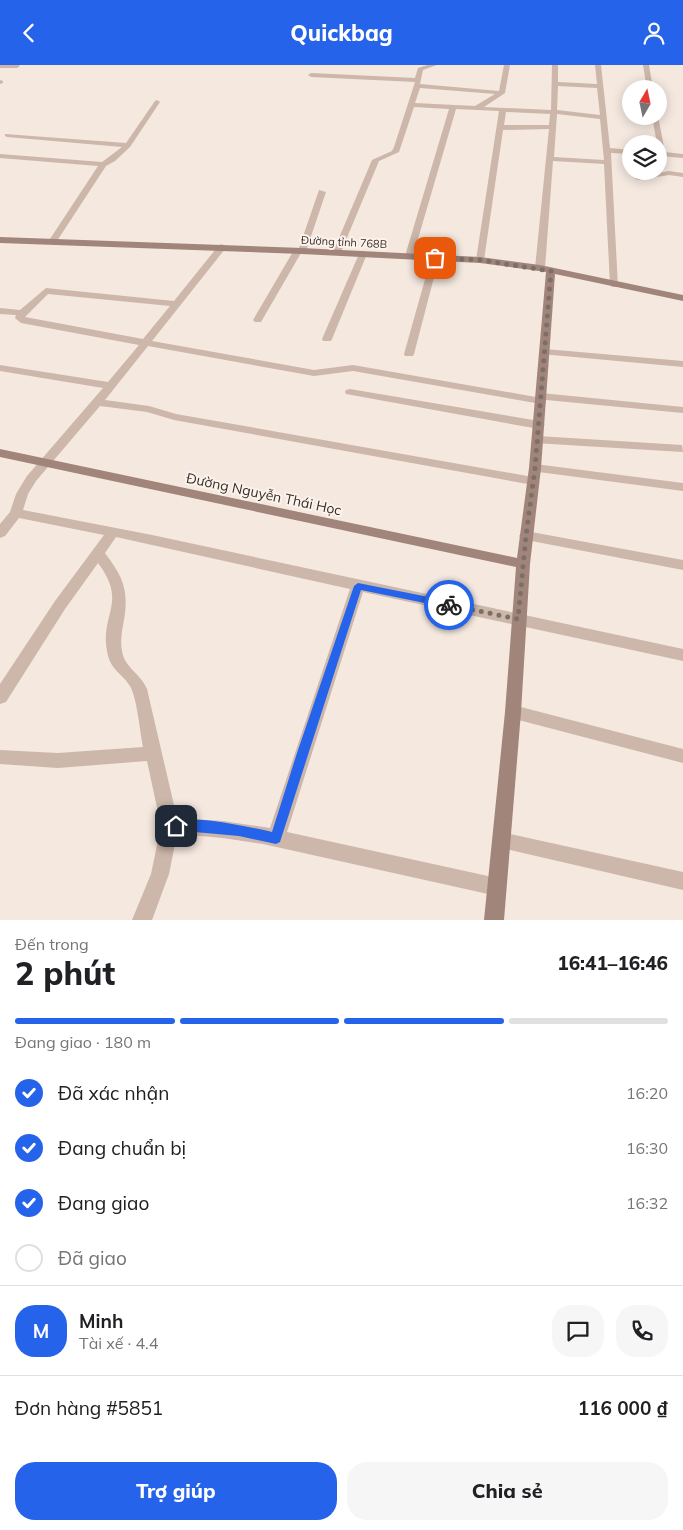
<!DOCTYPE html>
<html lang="vi">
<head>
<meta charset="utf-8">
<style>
  body { margin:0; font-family:Mulish,sans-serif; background:#f6f6f6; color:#202124; height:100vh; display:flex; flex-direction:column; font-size:19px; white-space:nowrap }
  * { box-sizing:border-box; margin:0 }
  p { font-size:16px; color:#757577 }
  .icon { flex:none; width:28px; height:28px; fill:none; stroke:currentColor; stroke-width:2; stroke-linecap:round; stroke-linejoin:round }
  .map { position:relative; height:855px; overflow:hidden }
  .side { display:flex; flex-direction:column; background:#fff; flex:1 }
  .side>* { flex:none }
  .needle { width:32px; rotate:9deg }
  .fabs { position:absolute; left:622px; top:15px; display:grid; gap:10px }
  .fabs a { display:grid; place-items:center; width:45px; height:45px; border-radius:50%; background:#fff; box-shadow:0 2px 12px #0003; font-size:25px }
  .pin { position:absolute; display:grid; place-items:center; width:42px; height:42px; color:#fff; margin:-21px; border-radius:10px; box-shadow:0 2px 8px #0006 }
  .courier { position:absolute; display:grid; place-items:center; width:50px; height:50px; margin:-25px; border:4px solid #2563eb; border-radius:50%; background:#fff; color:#222; box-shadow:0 1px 6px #0007 }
  .overview em { font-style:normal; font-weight:800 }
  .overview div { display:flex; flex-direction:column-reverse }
  .overview { display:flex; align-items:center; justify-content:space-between; height:85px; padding:0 15px }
  h1 { font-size:32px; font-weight:800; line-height:38px }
  .bar { display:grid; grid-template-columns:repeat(4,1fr); gap:8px 5px; align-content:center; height:60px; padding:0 15px }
  .bar i { height:6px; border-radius:4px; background:#e0e0e0 }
  .bar .selected { background:#2563eb }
  .bar p { grid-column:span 4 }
  .line { display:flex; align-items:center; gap:12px; padding:0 15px; border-top:1px solid #e0e0e0 }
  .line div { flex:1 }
  .round { display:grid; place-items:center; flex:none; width:52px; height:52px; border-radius:20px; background:#f6f6f6 }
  ol { padding:0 15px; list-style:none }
  li { display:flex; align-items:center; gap:15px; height:55px }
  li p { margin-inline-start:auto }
  li .icon { padding:5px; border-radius:50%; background:#2563eb; color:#fff; stroke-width:4 }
  li:last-child { color:#757577 }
  li i { width:28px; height:28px; border:2px solid #e0e0e0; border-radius:50% }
  .action { display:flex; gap:10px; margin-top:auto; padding:10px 15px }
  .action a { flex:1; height:58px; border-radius:20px; background:#2563eb; color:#fff; font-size:20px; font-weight:800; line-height:58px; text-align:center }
  .action a+a { background:#f6f6f6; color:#202124 }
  header { display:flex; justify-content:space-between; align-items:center; height:65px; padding:0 15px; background:#2563eb; color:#fff; font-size:22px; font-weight:800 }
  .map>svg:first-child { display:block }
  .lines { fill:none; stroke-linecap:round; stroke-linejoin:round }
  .street { fill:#cdb7aa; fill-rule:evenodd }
  .secondary { fill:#a1857b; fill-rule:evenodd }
  .route { fill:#2563eb }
  .done { stroke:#7c6f69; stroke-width:5; stroke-dasharray:0 9 }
  .labels { text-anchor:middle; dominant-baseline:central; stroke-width:4; stroke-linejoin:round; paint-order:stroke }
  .far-street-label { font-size:11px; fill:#3b2e2a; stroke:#fbf3ec }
  .street-label { font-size:14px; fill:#3b2e2a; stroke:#fbf3ec }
</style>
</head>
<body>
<header><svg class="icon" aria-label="back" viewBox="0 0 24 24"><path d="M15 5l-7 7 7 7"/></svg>Quickbag<svg class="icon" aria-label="person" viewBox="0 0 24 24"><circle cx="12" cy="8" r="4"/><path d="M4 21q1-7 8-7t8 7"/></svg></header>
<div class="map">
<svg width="683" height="855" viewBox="0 0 683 855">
  <rect width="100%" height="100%" fill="#f4e8df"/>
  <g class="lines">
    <!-- street -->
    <g class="street">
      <path d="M0 0H19L20 1 17 3H0Z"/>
      <path d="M427 0H437L423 5 420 19 499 26 504 0H510L505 28 484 42 551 45 552 0H558V17L597 19 595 0H601L610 83 631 85V89L611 88 618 222H612L610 220 604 99 553 96 545 203 540 206 535 203 549 64 503 65 484 195 480 198 476 195 499 46 456 44 413 191 409 194 405 191 449 44 414 42 399 87 379 96 341 187 337 190 334 189 333 187 372 95 392 86 394 82 415 17 311 12 308 10 311 8 415 13 418 3ZM558 21 597 23 600 50 557 45ZM420 23 495 29 475 41 415 38ZM506 47 550 49 549 60H504ZM557 49 600 54 604 95 554 92Z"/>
      <path d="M643 0H649L653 24H647Z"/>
      <path d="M0 15 3 16V18L0 19Z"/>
      <path d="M157 35 160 37 130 82 115 96 106 101 55 179H49L48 177 98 101 0 93V89L102 97 122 82 7 72 5 71V69L126 78 155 36Z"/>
      <path d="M652 51H658L665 87 683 89V93L659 91V79H657Z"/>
      <path d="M669 106 683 108V112L669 110 638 115 634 113Z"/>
      <path d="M319 125 326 127 306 186 301 188 261 257H255L253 255 294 185 299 183Z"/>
      <path d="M222 179 226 182 225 184 152 276 314 305 353 300 536 332 537 329 541 328 683 342V348L546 335 545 338 541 339 353 306 314 311 148 281 105 335 149 341 176 349 533 412 539 416 533 420 174 355 147 347 100 341 36 416 28 429 23 445 152 470 683 584V596L363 527 287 767 497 813 504 816 506 822 504 828 497 831 263 779 223 773 177 769 169 809 152 855H132L151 809 161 761 147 696 58 703 0 699V685L58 688 143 682C140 667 137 633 130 621 122 608 110 605 107 586 100 548 128 538 98 498L65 544 6 637 0 639V619L55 536 104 470 19 453 5 471 0 473V459L10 447 16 429 27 411 103 323 0 306V300L108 317 139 280 21 258 15 253 16 250 0 249V243L20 245 46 223 174 236 219 180ZM48 229 170 241 143 274 25 252ZM116 472 350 524 270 763 223 756 177 753 147 624C141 609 124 602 122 586 120 576 122 565 124 555 129 525 123 512 105 488Z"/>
      <path d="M363 186 367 189 332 274 331 276H323L322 274 359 189Z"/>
      <path d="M435 190 439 193 414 289 413 291H405L404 289 431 193Z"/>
      <path d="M545 284 683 296V302L541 289 540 287 541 285Z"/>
      <path d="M350 324 539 356 545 360 539 364 346 329 345 327 346 325Z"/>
      <path d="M538 371 682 380 683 387 534 378 532 375Z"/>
      <path d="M535 399 683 418V426L531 406 529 403Z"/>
      <path d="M526 466 683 495V505L521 474 519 471 521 468Z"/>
      <path d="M513 640 683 684V698L507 652 505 647 507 642Z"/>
      <path d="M501 767 683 807V825L501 783 495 781 492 775 495 769Z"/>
    </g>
    <!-- secondary -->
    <path class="secondary" d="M0 172 302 183 480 192 540 200 683 230V236L555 209 541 403 530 499 521 647 504 855H484L505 647 516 502 0 392V384L517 493 529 403 546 207 480 198 302 189 0 178Z"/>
  </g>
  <!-- route -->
  <path class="route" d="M358 518 449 536 453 540 449 543 361 525 280 777 276 779 239 771 172 765 171 761 172 757C194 749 249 762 272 767L297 688 354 521Z"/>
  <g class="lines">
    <!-- done -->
    <path class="done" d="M435 193 480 195 551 206 535 403 526 471 518 554 449 540"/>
  </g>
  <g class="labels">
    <!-- far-street labels -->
    <g class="far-street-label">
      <text transform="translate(344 177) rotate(3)">Đường tỉnh 768B</text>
    </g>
    <!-- street labels -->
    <g class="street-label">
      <text transform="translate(264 429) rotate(12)">Đường Nguyễn Thái Học</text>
    </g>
  </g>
</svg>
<div class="fabs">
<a><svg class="needle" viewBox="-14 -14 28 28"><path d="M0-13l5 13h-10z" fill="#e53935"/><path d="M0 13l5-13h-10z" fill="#757577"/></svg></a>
<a><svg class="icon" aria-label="layers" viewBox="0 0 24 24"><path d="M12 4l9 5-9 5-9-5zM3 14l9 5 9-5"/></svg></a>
</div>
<div class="pin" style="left:435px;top:193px;background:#ea580c"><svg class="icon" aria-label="bag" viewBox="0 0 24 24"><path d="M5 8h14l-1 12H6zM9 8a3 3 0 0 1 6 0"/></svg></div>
<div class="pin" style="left:176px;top:761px;background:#1f2937"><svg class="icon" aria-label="home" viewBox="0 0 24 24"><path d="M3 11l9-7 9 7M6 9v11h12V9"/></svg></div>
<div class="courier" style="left:449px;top:540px"><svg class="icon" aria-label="bike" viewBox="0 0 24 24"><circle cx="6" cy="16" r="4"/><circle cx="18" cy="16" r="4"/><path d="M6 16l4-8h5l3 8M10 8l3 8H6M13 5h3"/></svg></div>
</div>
<section class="side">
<div class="overview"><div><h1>2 phút</h1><p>Đến trong</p></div><em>16:41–16:46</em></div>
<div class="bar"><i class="selected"></i><i class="selected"></i><i class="selected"></i><i></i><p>Đang giao · 180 m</p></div>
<ol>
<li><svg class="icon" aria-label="check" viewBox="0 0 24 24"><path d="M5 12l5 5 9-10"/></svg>Đã xác nhận<p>16:20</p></li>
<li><svg class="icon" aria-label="check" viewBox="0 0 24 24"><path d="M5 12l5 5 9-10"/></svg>Đang chuẩn bị<p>16:30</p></li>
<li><svg class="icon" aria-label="check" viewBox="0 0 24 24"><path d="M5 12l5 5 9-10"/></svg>Đang giao<p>16:32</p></li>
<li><i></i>Đã giao</li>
</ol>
<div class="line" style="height:90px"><b class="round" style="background:#2563eb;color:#fff">M</b><div><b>Minh</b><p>Tài xế · 4.4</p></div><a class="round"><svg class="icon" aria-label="chat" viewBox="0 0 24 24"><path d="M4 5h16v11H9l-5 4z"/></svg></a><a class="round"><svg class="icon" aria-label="phone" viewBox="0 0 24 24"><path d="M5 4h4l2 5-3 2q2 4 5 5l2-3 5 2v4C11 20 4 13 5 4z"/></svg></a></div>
<div class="line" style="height:65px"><div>Đơn hàng #5851</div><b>116 000 ₫</b></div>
<div class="action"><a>Trợ giúp</a><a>Chia sẻ</a></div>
</section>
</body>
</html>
